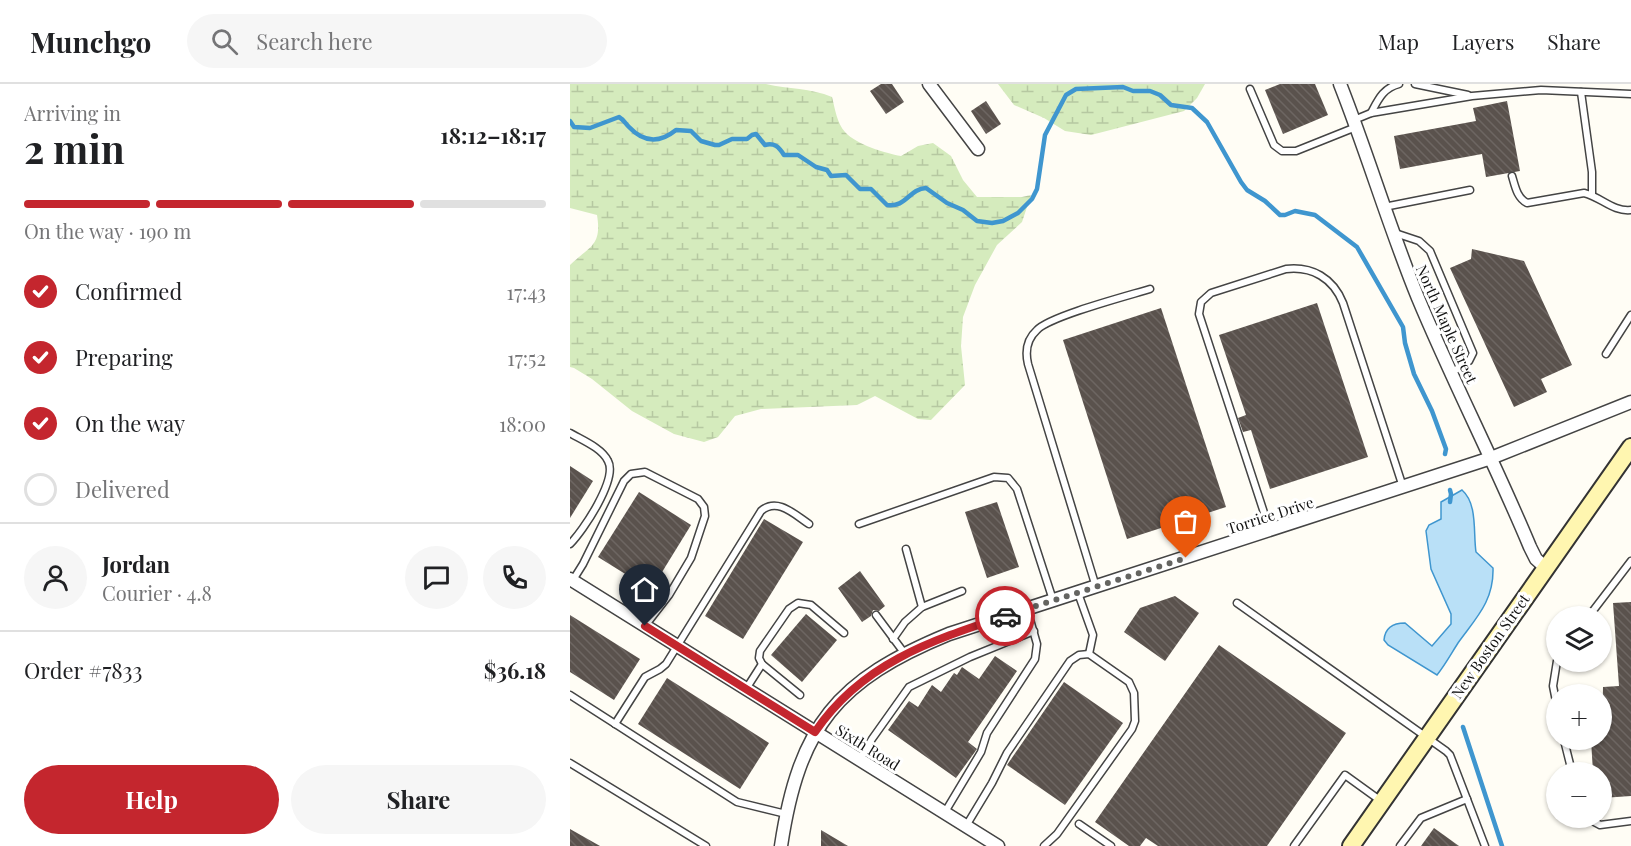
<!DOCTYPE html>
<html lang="en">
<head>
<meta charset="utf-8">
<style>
  body { margin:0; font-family:"Playfair Display",serif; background:#f6f6f6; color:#202124; height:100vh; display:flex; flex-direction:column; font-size:22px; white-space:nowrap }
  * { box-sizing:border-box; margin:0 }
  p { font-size:20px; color:#757577 }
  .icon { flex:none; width:33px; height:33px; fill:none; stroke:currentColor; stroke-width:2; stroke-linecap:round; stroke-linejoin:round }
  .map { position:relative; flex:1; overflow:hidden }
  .side { display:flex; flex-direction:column; background:#fff; width:570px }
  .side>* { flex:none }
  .buttons { position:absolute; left:976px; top:522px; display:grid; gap:12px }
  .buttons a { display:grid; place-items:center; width:66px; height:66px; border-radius:50%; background:#fff; box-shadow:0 2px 4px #0004; font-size:30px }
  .pin { position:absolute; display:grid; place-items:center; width:51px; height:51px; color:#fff; margin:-62px -26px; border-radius:50% 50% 50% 0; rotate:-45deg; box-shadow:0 0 6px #0007 }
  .pin .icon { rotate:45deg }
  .courier { position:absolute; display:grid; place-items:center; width:60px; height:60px; margin:-30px; border:4px solid #c4262e; border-radius:50%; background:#fff; color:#222; box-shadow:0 2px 8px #0007 }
  .headline em { font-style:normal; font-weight:700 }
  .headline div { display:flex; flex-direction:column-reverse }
  .headline { display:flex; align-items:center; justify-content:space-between; height:102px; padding:0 24px }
  h1 { font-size:39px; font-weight:700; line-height:45px }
  .bar { display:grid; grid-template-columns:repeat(4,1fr); gap:9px 6px; align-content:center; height:72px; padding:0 24px }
  .bar i { height:8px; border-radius:4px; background:#e0e0e0 }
  .bar .current { background:#c4262e }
  .bar p { grid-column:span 4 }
  .line { display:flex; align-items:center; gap:15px; padding:0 24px; border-top:2px solid #e0e0e0 }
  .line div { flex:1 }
  .round { display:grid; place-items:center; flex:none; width:63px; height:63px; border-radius:32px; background:#f6f6f6 }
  ol { padding:0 24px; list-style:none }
  li { display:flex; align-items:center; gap:18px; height:66px }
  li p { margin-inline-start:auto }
  li .icon { padding:6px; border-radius:50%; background:#c4262e; color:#fff; stroke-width:4 }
  li:last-child { color:#757577 }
  li i { width:33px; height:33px; border:3px solid #e0e0e0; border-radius:50% }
  .button { display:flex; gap:12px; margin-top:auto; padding:12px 24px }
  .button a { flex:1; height:69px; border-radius:36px; background:#c4262e; color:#fff; font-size:24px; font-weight:700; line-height:69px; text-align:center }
  .button a+a { background:#f6f6f6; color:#202124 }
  header { display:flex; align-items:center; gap:36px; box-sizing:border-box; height:84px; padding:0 30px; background:#fff; border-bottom:2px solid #e0e0e0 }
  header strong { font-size:28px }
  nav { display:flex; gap:33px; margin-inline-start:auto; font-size:21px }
  .search { width:420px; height:54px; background:#f6f6f6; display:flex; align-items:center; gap:15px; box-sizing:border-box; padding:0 21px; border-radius:33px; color:#757577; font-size:22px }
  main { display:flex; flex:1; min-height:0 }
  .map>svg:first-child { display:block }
  .wetland { fill:url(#wetland-marsh) }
  .water { fill:#b9e0f7; stroke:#3f96cf; stroke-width:1.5 }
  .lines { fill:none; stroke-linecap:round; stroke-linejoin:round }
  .stream { stroke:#3f96cf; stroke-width:4.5 }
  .building { fill:url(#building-back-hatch) }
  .lane-casing { stroke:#444; stroke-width:9 }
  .street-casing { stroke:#444; stroke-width:15 }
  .secondary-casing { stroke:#333; stroke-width:20 }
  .lane { stroke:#fff; stroke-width:6 }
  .street { stroke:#fff; stroke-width:12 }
  .secondary { stroke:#fff6b0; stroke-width:16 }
  .done { stroke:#646461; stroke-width:6; stroke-dasharray:0 10.8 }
  .route { stroke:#c4262e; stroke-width:8 }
  .labels { text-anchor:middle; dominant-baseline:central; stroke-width:6; stroke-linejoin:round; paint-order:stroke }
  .street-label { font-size:15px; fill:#111; stroke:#fff }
</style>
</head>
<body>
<header>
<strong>Munchgo</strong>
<div class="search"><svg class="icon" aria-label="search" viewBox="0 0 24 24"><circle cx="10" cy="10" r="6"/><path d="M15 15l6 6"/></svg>Search here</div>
<nav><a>Map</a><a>Layers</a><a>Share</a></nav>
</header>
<main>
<section class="side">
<div class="headline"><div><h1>2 min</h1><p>Arriving in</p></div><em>18:12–18:17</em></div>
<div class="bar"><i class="current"></i><i class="current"></i><i class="current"></i><i></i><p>On the way · 190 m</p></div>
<ol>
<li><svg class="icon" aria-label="check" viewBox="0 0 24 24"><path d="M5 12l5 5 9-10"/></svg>Confirmed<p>17:43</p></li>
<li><svg class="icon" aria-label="check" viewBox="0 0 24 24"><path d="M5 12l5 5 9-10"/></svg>Preparing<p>17:52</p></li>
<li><svg class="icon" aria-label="check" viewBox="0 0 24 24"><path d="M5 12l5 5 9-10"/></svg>On the way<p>18:00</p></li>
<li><i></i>Delivered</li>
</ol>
<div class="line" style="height:108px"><a class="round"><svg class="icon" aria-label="person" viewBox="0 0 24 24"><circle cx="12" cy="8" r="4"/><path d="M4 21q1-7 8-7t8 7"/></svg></a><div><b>Jordan</b><p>Courier · 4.8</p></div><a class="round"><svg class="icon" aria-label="chat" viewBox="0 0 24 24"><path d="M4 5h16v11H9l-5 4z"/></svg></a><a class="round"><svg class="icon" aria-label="phone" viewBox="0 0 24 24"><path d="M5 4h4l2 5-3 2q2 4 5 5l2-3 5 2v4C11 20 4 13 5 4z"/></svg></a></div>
<div class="line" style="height:78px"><div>Order #7833</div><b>$36.18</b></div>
<div class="button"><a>Help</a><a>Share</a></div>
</section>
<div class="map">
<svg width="1061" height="762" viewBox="0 0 1061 762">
  <defs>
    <pattern id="wetland-marsh" width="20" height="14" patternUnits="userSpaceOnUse" patternTransform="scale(1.5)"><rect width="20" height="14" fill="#d5ebbd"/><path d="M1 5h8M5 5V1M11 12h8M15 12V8" fill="none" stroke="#b6c8a1"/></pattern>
    <pattern id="building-back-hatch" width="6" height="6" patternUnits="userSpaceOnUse" patternTransform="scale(1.5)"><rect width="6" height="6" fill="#5a524d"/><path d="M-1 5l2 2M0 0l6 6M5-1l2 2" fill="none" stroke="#6d6662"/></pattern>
  </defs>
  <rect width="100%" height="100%" fill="#fffdf5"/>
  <!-- wetland -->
  <g class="wetland">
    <path d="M0 0H196C218 5 241 4 262 13 265 25 267 39 275 48 287 61 315 69 331 72L348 62 363 59 381 72 393 96 407 113H452L461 111 452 138 427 161 405 201 393 233 391 262 395 301 361 336 348 335 305 312 287 321 191 325 165 332 148 353 134 358 104 350 62 327 22 295 4 284 0 283V181C20 162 32 162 27 131L0 124Z"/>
    <path d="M428 0H635L627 14 614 27 521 51 495 47 474 34 444 21Z"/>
  </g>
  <!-- water -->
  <path class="water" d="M892 406C908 420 903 449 906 468L923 484C924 517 906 534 888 559 881 570 875 581 867 591L818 561 814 556C815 544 823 539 835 539L862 562 881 540V530L861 485 856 447 859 441 871 435V418Z"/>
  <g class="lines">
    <!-- stream -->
    <g class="stream">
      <path d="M0 37 4 43 20 44 49 33C54 36 55 39 59 43 74 59 90 59 106 46L121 47 131 57 145 61H149L162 55H177L182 51 186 50 195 61C204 58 209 63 214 71H228L246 83 257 86 261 92 276 91 290 105H301L317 121C336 124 339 105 356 104L377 119 393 126 407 137 422 139 433 137 448 129 462 115 467 105 475 51 496 11 506 5 553 3 563 7H580L590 11 601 21 622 24 637 38 671 98 677 106 695 117 710 131H715L725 127 745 131 787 163 833 243 835 259 844 290 862 327 876 365 875 370"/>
      <path d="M880 418 881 410 880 406"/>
      <path d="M893 643 932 762"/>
    </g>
  </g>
  <!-- building -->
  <g class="building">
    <path d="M311 0H322L334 18 316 30 300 7Z"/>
    <path d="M710 0H745L758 31 713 50 695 6Z"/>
    <path d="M416 17 431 40 416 50 401 27Z"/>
    <path d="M937 17 950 87 916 93 912 70 830 85 824 52 906 37 903 24Z"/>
    <path d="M902 165 954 177 1002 281 971 295 977 308 944 323 880 184 901 175Z"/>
    <path d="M747 219 798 373 700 405 681 346 673 348 668 334 676 331 649 251Z"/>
    <path d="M591 224 656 423 557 455 493 256Z"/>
    <path d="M0 382 23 397 0 434Z"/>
    <path d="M69 408 121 441 81 506 28 473Z"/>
    <path d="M427 418 449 483 417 494 395 428Z"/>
    <path d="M194 435 233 458 173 555 135 532Z"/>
    <path d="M290 487 315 522 309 527 303 526 301 532 292 538 268 504Z"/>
    <path d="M605 512 629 529 595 577 554 548 570 524Z"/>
    <path d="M1061 518V712L1032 714V688H1023L1021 656H1032L1033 603 1049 602 1043 519Z"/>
    <path d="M236 530 267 556 232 598 201 571Z"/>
    <path d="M0 531 70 575 44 616 0 588Z"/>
    <path d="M649 561 776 649 697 762H588L576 754 570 762H559L525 738Z"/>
    <path d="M425 572 447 587 398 658 407 665 386 694 318 646 339 617 348 623 362 601 371 608 384 589 387 591 392 583 409 595Z"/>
    <path d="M97 594 199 659 170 705 68 640Z"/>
    <path d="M494 598 553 639 495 721 437 681Z"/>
    <path d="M864 744 889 762H851Z"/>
    <path d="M0 745 30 762H0Z"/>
    <path d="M251 746 278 762H251Z"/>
  </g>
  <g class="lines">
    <!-- lane casing -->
    <g class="lane-casing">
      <g id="lane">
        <path d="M845 0 898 11"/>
        <path d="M680 5 704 61 712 67H726L786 43"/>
        <path d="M1011 8 1022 88V111"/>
        <path d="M801 29C808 16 813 4 829 0"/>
        <path d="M784 36 801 29 902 12 971 6 1061 10"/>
        <path d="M942 92C945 102 947 114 957 119L1014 109C1031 113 1043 128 1061 126"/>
        <path d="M814 123 900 106"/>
        <path d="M825 149 849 157 860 167 903 269 899 277 881 289"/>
        <path d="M1036 270 1061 231"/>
        <path d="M0 349C12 356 32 364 38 377 48 395 13 447 0 460"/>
        <path d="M289 440 424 393 438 394 447 405 483 516"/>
        <path d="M700 447 629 230 631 218 641 209 716 185C742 182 763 194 773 219L833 403"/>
        <path d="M336 465 352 523"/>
        <path d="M3 496 13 480 54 397 61 390 75 388 128 415 134 423 135 432 121 474 99 511 75 542"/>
        <path d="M526 503 458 280C455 267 457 255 467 246 480 232 557 212 580 205"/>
        <path d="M508 509 523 551 519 570"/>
        <path d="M667 519 876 667 880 671 915 762"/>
        <path d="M306 531 335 570"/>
        <path d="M1019 532 1061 477"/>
        <path d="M323 555 335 538 352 523 392 507"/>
        <path d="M987 577 983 602 987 622"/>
        <path d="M176 605 192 580"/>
        <path d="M0 611 167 718 216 730"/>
        <path d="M230 611 192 580 189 574 190 567 219 525 228 519 241 521 274 549"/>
        <path d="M45 640 75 593 90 585 96 580 191 427C207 413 224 430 239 440"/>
        <path d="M994 656 1002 688"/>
        <path d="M290 675 302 655 339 603 400 573 464 547"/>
        <path d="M0 679 136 762"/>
        <path d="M375 728 411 668 417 649 465 575 467 560 457 525"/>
        <path d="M1017 734 1030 741 1061 737"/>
        <path d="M509 740 541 762"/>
        <path d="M396 742 422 699 437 669 500 577 509 571 519 570 559 598 564 609 565 637 562 645 487 750 474 762"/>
        <path d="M724 762 775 691 811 717"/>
        <path d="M830 762 851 734 897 715"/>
      </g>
    </g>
    <!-- street casing -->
    <g class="street-casing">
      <g id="street">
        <path d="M359 0 408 65"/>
        <path d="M770 0C798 71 819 143 848 214 883 298 925 379 960 463L966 475 975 483"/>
        <path d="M0 495 428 762"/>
        <path d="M211 762C229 642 267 596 379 550L921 374 1061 318"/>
      </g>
    </g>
    <!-- secondary casing -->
    <g class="secondary-casing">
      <path id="secondary" d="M781 762 1061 363"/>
    </g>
    <!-- lane -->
    <use href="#lane" class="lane"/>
    <!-- street -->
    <use href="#street" class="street"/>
    <!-- secondary -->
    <use href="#secondary" class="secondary"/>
  </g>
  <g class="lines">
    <!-- done -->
    <path class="done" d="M435 532 616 474"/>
    <!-- route -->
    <path class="route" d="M75 542 245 648C291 580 360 557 435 532"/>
  </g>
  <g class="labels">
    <!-- street labels -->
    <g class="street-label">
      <text transform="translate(877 240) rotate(66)">North Maple Street</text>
      <text transform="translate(700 431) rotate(-18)">Torrice Drive</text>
      <text transform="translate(920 562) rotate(-55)">New Boston Street</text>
      <text transform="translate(298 663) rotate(32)">Sixth Road</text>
    </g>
  </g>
</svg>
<div class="buttons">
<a><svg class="icon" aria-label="layers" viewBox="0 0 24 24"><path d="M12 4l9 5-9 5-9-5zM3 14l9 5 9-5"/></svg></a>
<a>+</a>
<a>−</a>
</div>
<div class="pin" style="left:616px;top:474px;background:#ea580c"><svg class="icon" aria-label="bag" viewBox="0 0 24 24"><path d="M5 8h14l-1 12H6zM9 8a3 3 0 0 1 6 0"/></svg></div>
<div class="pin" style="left:75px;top:542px;background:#1f2937"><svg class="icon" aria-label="home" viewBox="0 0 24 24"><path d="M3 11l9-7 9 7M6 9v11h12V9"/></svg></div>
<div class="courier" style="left:435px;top:532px"><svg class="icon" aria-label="car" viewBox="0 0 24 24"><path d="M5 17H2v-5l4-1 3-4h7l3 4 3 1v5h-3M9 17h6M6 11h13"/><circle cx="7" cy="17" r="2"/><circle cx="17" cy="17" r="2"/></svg></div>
</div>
</main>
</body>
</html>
